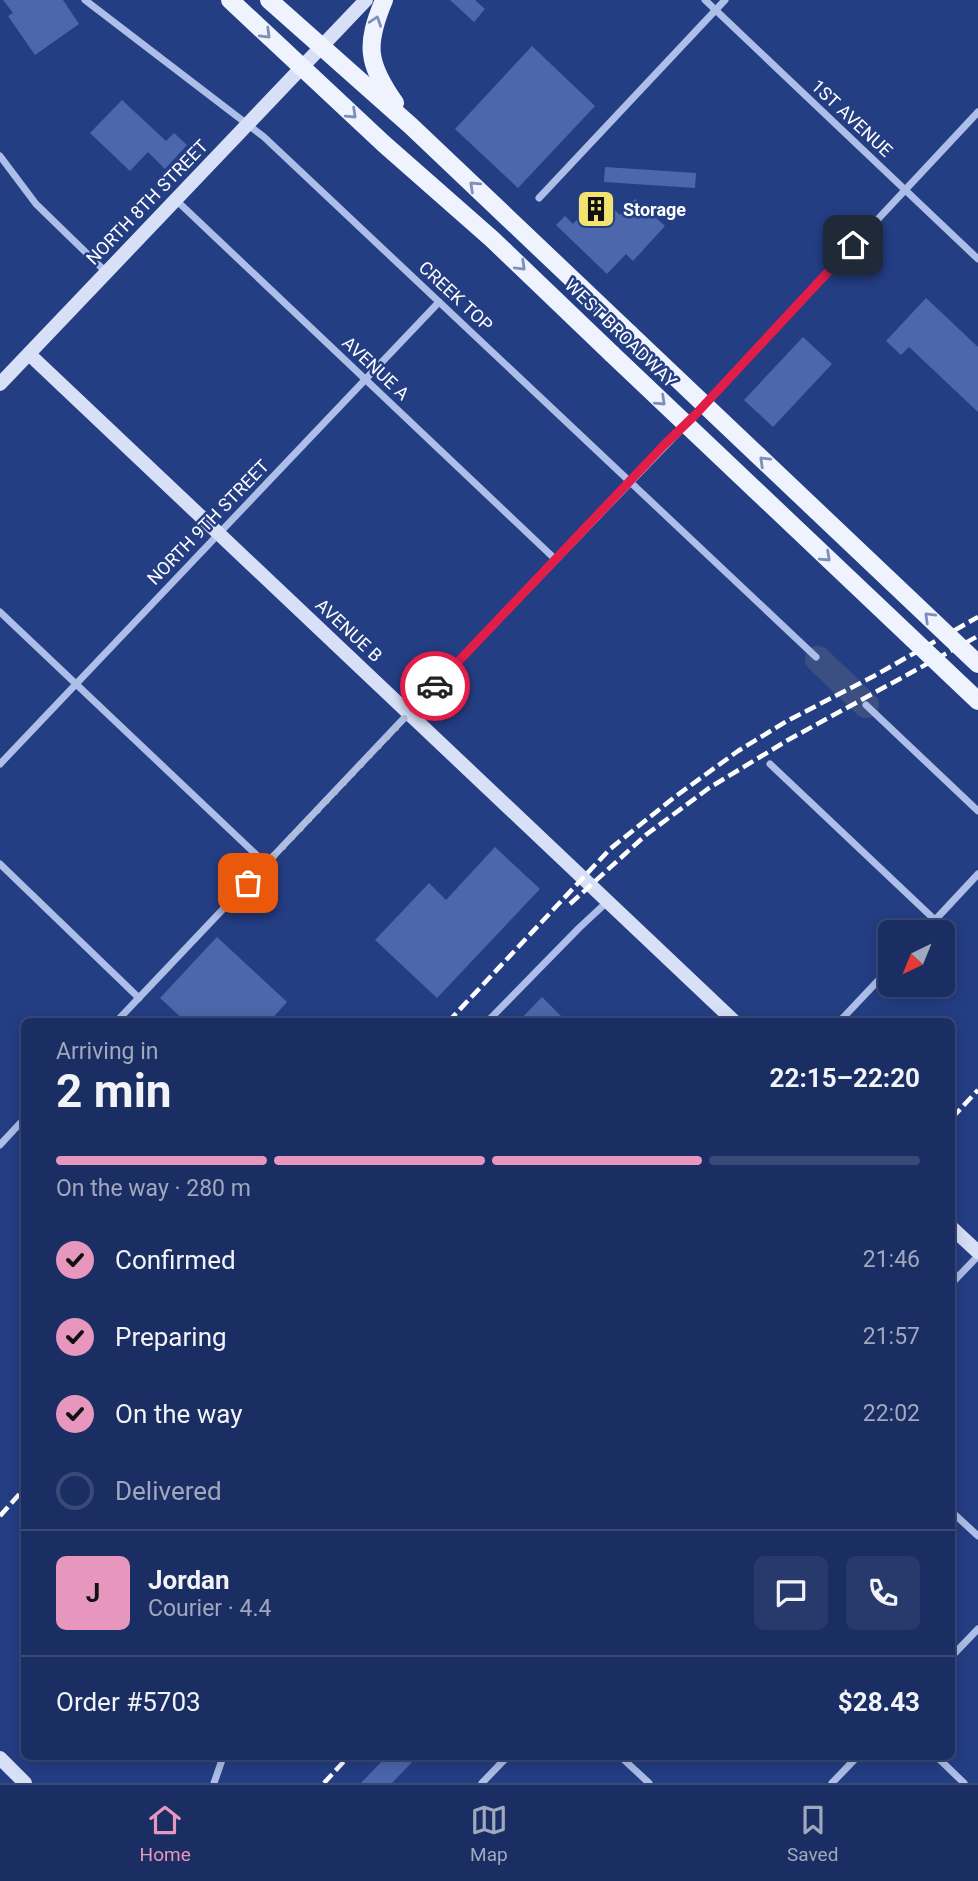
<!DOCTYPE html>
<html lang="en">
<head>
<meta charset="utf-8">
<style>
  body { margin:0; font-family:Roboto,sans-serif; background:#283a6c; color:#f1f3f6; height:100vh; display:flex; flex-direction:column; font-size:26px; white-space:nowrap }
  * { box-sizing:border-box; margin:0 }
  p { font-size:23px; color:#a0a8be }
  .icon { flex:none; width:38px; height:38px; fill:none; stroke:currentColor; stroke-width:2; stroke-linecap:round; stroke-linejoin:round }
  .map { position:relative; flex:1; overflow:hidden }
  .sheet { position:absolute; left:21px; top:1018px; width:934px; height:742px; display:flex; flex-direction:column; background:#1b2e63; border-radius:10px; box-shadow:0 4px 18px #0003,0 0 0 2px #394a78 }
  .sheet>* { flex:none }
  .needle { width:46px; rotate:223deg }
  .tools { position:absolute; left:878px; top:920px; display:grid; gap:14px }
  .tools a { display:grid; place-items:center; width:77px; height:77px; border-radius:10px; background:#1b2e63; box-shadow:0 4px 18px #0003,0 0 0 2px #394a78; font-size:35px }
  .pin { position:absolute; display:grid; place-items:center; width:60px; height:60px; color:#fff; margin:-30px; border-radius:14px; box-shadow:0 4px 10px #0006 }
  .courier { position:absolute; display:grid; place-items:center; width:70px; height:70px; margin:-35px; border:5px solid #e11d48; border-radius:50%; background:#fff; color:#222; box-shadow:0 2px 9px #0007 }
  .head em { font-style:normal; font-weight:700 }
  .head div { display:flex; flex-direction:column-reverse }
  .head { display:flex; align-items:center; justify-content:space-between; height:119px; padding:0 35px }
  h1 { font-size:46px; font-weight:700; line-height:52px }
  .bar { display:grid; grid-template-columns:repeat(4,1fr); gap:10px 7px; align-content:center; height:84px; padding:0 35px }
  .bar i { height:9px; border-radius:5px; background:#394a78 }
  .bar .current { background:#e797bd }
  .bar p { grid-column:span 4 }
  .line { display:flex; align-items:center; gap:18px; padding:0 35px; border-top:2px solid #394a78 }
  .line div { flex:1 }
  .round { display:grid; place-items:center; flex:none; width:74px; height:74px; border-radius:10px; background:#283a6c }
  ol { padding:0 35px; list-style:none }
  li { display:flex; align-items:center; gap:21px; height:77px }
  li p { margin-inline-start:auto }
  li .icon { padding:7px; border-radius:50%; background:#e797bd; color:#111; stroke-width:4 }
  li:last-child { color:#a0a8be }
  li i { width:38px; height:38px; border:4px solid #394a78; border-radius:50% }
  .tab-bar { display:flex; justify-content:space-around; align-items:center; height:98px; border-top:2px solid #394a78; background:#1b2e63; font-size:19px; color:#a0a8be }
  .tab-bar a { display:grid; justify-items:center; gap:4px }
  .tab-bar .current { color:#e797bd }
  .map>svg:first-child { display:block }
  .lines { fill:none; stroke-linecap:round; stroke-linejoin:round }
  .river { stroke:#3c4f83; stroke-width:26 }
  .building { fill:#4c67ac }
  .street { stroke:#adbee8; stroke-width:7 }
  .secondary { stroke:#d7e0f7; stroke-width:14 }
  .primary { stroke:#eff3fe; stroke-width:18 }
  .rail { stroke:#fff; stroke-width:4.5; stroke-dasharray:12 5; stroke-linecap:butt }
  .primary-bridge { stroke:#eff3fe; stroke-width:18 }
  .oneway { stroke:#7f8fbb }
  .done { stroke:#b2bbd4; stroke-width:7; stroke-dasharray:0 12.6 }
  .route { stroke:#e11d48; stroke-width:9 }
  .labels { text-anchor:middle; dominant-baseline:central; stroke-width:5; stroke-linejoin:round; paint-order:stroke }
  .street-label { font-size:18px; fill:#fff; stroke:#243e84 }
  .poi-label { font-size:18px; font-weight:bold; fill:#fff; stroke:#243e84; text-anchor:start }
</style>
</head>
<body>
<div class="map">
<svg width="978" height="1783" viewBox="0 0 978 1783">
  <rect width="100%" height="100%" fill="#243e84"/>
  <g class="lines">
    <!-- river -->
    <path class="river" d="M818 659 866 705"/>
  </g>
  <!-- building -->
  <g class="building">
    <path d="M3 0H63L79 24 35 55 8 16 13 13Z"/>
    <path d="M450 0H475L485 9 474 22Z"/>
    <path d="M532 46 595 106 518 188 455 129Z"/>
    <path d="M122 100 166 141 174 133 187 145 165 169 148 152 130 171 90 133Z"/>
    <path d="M605 167 696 173 695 188 604 182Z"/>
    <path d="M599 195 620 215 635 199 665 226 633 261 626 254 607 274 556 225 565 216 573 224Z"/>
    <path d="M926 298 978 347V412L909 347 901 355 886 341Z"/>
    <path d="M803 337 832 364 773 427 744 400Z"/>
    <path d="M495 847 540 889 437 998 375 940 429 883 446 900Z"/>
    <path d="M217 937 287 1002 269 1022H186L160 998Z"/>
    <path d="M542 997 567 1022H518Z"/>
    <path d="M386 1757H417L392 1783H361Z"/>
  </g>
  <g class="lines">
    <!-- street -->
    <g class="street">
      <path d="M85 0 264 137 816 657"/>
      <path d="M705 0 978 259"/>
      <path d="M0 156 36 204 106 272"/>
      <path d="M539 198 725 0"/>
      <path d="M176 200 555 559"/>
      <path d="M0 612 266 864"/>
      <path d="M866 705 978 811"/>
      <path d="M0 764 439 302"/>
      <path d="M770 764 935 920"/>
      <path d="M0 864 139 998"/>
      <path d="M923 933 978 874"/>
      <path d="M116 1022 409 713 695 415 978 112"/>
      <path d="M487 1022 579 928 607 902"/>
      <path d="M839 1022 891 967"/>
      <path d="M0 1145 24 1119"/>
      <path d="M952 1283 978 1256"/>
      <path d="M952 1512 978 1536"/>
      <path d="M952 1656 978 1629"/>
      <path d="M621 1757 649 1783"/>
      <path d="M937 1757 964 1783"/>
      <path d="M214 1783 223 1757"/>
      <path d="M482 1783 507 1757"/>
      <path d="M832 1783 857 1757"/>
    </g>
    <!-- secondary -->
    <g class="secondary">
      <path d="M29 354 735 1022"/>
      <path d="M0 384 366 0"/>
      <path d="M952 1228 978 1252"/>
      <path d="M0 1758 25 1783"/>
    </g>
    <!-- primary -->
    <g class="primary">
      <path d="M230 0 384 144 492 239 612 354"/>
      <path d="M269 0 411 126 630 334"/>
      <path d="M384 0C365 45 367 63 395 103"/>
    </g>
    <!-- rail -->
    <g class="rail">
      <path d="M570 904 647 834 709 788 788 740 978 636"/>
      <path d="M448 1022 610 849 676 796 738 751 787 721 874 676 978 617"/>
      <path d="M952 1118 978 1090"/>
      <path d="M0 1516 24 1489"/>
      <path d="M324 1783 348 1757"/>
    </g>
    <!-- primary-bridge -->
    <g class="primary-bridge">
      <path d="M630 334 978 664"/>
      <path d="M612 354 978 701"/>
    </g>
  </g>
  <!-- one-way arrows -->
  <defs><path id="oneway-chevron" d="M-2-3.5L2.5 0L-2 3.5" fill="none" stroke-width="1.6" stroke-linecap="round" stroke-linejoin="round" transform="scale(1.75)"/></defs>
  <g class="oneway">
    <use href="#oneway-chevron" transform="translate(376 21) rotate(-71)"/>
    <use href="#oneway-chevron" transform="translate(266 34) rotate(44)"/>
    <use href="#oneway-chevron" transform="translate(352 114) rotate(43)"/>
    <use href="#oneway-chevron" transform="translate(474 186) rotate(-137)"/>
    <use href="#oneway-chevron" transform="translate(521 266) rotate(44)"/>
    <use href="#oneway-chevron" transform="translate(661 401) rotate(43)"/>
    <use href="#oneway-chevron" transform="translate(764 461) rotate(-136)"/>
    <use href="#oneway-chevron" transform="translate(826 557) rotate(43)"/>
    <use href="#oneway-chevron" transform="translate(929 617) rotate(-136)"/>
  </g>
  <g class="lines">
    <!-- done -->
    <path class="done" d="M248 883 435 686"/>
    <!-- route -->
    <path class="route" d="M435 686 665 444 695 415 853 245"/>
  </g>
  <!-- icons -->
  <defs>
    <g id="building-square" transform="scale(2.0125)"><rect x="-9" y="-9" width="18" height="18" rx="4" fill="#f2e371" stroke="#243e84"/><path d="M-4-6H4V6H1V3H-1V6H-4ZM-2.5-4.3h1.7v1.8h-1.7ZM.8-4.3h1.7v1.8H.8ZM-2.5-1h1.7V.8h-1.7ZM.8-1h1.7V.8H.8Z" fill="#111"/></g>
  </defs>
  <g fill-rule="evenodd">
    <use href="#building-square" x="596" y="209"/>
  </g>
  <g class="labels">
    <!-- street labels -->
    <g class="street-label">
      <text transform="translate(852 118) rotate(43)">1ST AVENUE</text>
      <text transform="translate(147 202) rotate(-46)">NORTH 8TH STREET</text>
      <text transform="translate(456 296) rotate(43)">CREEK TOP</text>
      <text transform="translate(621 333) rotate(44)">WEST BROADWAY</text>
      <text transform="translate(376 368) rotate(43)">AVENUE A</text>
      <text transform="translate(208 522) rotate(-46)">NORTH 9TH STREET</text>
      <text transform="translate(349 630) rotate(43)">AVENUE B</text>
    </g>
    <!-- poi labels -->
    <g class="poi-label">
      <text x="623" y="209">Storage</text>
    </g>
  </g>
</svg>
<div class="tools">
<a><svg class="needle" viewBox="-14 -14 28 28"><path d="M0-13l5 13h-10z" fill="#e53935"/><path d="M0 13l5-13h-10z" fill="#a0a8be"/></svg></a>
</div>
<div class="pin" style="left:248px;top:883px;background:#ea580c"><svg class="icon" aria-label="bag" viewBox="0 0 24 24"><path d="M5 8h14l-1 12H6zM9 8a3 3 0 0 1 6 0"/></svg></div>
<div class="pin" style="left:853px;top:245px;background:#1f2937"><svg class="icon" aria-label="home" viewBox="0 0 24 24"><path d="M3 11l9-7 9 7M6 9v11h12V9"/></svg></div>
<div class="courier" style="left:435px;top:686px"><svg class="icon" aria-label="car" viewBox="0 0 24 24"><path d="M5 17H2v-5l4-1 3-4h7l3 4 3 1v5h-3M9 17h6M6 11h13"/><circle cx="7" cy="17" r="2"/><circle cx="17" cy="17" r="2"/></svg></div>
<section class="sheet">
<div class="head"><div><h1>2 min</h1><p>Arriving in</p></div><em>22:15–22:20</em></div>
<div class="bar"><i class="current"></i><i class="current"></i><i class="current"></i><i></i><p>On the way · 280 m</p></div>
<ol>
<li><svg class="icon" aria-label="check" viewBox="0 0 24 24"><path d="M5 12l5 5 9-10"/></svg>Confirmed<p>21:46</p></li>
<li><svg class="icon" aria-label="check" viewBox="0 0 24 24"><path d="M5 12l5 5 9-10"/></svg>Preparing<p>21:57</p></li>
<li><svg class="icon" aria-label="check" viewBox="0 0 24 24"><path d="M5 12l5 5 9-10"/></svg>On the way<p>22:02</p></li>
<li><i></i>Delivered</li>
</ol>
<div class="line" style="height:126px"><b class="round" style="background:#e797bd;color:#111">J</b><div><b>Jordan</b><p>Courier · 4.4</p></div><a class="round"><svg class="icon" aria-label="chat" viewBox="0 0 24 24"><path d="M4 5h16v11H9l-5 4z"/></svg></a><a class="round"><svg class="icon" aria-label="phone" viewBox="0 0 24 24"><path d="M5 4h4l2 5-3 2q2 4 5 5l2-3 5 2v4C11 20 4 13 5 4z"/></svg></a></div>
<div class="line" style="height:91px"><div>Order #5703</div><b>$28.43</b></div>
</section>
</div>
<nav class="tab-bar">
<a class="current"><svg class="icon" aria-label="home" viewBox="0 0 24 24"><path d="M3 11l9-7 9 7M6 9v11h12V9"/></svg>Home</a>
<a><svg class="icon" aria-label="map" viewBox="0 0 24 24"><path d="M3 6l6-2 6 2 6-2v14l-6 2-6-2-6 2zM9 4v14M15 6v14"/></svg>Map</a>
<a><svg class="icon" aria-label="saved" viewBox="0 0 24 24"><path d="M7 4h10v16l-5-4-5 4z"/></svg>Saved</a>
</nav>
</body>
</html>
